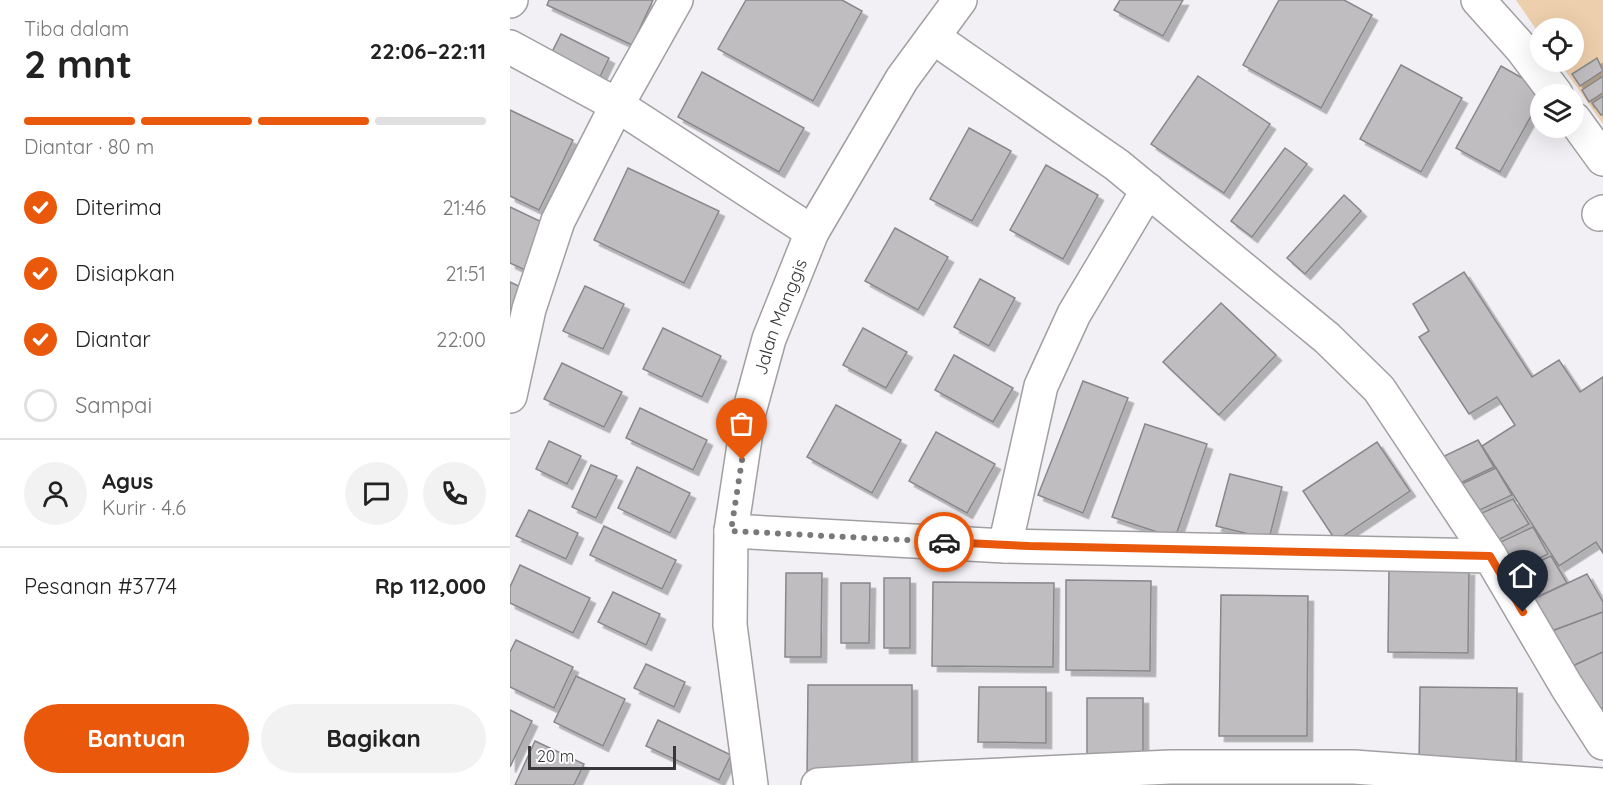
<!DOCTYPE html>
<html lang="id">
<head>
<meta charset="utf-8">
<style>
  body { margin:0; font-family:Quicksand,sans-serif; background:#f2f2f2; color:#222; height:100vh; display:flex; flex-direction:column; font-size:22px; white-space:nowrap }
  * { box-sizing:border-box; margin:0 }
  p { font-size:20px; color:#767676 }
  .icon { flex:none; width:33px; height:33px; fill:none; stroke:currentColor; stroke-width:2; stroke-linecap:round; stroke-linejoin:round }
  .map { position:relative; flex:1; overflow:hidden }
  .details { display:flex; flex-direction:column; background:#fff; width:510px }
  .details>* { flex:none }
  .tools { position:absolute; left:1020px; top:18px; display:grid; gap:12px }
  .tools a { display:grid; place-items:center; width:54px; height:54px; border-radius:50%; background:#fff; box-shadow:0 6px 24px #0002; font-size:30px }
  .scale { position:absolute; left:18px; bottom:15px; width:148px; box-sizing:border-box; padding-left:6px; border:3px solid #383739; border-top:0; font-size:16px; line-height:21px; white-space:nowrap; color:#383739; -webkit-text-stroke:4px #fffeff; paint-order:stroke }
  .pin { position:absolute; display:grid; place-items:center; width:51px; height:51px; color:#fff; margin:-62px -26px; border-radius:50% 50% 50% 0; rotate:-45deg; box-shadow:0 0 6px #0007 }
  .pin .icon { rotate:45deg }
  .courier { position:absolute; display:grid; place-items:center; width:60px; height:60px; margin:-30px; border:4px solid #ea580c; border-radius:50%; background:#fff; color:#222; box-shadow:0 2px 8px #0007 }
  .headline em { font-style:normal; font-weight:800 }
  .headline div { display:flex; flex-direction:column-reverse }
  .headline { display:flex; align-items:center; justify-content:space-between; height:102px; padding:0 24px }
  h1 { font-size:39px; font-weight:800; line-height:45px }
  .bar { display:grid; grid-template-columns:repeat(4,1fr); gap:9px 6px; align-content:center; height:72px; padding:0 24px }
  .bar i { height:8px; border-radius:4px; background:#e0e0e0 }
  .bar .selected { background:#ea580c }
  .bar p { grid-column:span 4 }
  .line { display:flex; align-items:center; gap:15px; padding:0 24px; border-top:2px solid #e0e0e0 }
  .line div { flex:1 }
  .round { display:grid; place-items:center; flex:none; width:63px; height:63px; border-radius:32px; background:#f2f2f2 }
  ol { padding:0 24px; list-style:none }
  li { display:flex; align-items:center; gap:18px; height:66px }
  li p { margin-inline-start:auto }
  li .icon { padding:6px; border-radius:50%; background:#ea580c; color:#fff; stroke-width:4 }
  li:last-child { color:#767676 }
  li i { width:33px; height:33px; border:3px solid #e0e0e0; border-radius:50% }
  .cta { display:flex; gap:12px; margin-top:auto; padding:12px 24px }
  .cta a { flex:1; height:69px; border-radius:36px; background:#ea580c; color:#fff; font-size:24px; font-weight:800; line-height:69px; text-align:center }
  .cta a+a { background:#f2f2f2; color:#222 }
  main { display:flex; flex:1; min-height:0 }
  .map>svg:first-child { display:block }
  .green { fill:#edcfad }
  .building { fill:#bfbdc0; stroke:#88878a; stroke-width:1.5; filter:url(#shadow) }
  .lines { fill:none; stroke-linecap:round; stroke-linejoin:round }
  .minor-casing { stroke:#a19fa2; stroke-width:36 }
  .major-casing { stroke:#a19fa2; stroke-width:36 }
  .minor { stroke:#fff; stroke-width:33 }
  .major { stroke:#fff; stroke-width:33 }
  .done { stroke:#79787a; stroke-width:6; stroke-dasharray:0 10.8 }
  .route { stroke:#ea580c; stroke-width:8 }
  .labels { text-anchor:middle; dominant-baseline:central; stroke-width:6; stroke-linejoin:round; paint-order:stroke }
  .street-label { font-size:18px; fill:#383739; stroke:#fffeff }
</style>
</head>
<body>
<main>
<section class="details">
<div class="headline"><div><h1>2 mnt</h1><p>Tiba dalam</p></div><em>22:06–22:11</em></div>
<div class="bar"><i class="selected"></i><i class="selected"></i><i class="selected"></i><i></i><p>Diantar · 80 m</p></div>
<ol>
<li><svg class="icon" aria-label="check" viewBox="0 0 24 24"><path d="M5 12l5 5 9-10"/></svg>Diterima<p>21:46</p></li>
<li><svg class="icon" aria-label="check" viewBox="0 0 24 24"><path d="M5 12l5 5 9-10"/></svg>Disiapkan<p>21:51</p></li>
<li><svg class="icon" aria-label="check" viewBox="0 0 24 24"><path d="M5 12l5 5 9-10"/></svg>Diantar<p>22:00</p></li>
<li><i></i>Sampai</li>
</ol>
<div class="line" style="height:108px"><a class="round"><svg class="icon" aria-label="person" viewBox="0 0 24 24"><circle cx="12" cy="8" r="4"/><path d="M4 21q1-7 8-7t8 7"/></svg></a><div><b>Agus</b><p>Kurir · 4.6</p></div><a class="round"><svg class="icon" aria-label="chat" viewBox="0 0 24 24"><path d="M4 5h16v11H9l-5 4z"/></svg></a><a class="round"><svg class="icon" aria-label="phone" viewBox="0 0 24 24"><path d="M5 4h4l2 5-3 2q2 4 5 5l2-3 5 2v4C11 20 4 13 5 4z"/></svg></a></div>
<div class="line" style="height:78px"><div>Pesanan #3774</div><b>Rp 112,000</b></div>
<div class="cta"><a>Bantuan</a><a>Bagikan</a></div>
</section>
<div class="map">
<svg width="1093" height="785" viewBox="0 0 1093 785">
  <defs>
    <filter id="shadow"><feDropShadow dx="5.5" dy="5.5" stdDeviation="0" flood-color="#0004"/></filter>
  </defs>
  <rect width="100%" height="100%" fill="#f2f0f4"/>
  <!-- green -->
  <path class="green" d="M1006 0H1093V124L1049 62H1064V28H1030V35Z"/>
  <!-- building -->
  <g class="building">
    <path d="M39 0H143L122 45 37 5Z"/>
    <path d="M236 0H332L352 11 303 101 208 49Z"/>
    <path d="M610 0H673L653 36 604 10Z"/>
    <path d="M769 0H834L862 15 811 108 733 65Z"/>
    <path d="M51 34 99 58 88 81 39 58Z"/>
    <path d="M1087 58 1093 71 1070 86 1062 74Z"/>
    <path d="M891 65 952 98 911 172 850 139Z"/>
    <path d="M991 66 1035 91 990 172 946 148Z"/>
    <path d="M192 72 294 128 269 172 168 117Z"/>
    <path d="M688 76 760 124 714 193 641 144Z"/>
    <path d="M1093 76V93L1079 102 1072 90Z"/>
    <path d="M1093 96V114L1091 115 1082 103Z"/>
    <path d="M0 110 63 140 29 210 0 196Z"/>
    <path d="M459 128 501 151 462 221 420 199Z"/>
    <path d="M775 148 797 164 742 237 721 221Z"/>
    <path d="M536 165 588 195 553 259 500 230Z"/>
    <path d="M118 168 209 211 174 283 84 240Z"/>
    <path d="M834 195 851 211 795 274 777 258Z"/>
    <path d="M0 207 36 224 15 270 0 263Z"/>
    <path d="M385 228 438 257 408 310 355 281Z"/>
    <path d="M954 272 1022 377 1049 360 1070 392 1093 377V553L1086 542 1049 566 972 446 1005 425 987 397 959 414 909 337 919 331 903 304Z"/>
    <path d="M470 279 505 298 479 346 444 327Z"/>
    <path d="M0 282 13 288 0 314Z"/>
    <path d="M75 286 114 304 93 349 53 331Z"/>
    <path d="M711 303 766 355 709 415 653 362Z"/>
    <path d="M153 328 211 356 192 397 133 369Z"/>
    <path d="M353 328 397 352 376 388 333 365Z"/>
    <path d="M444 355 503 388 483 422 425 390Z"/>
    <path d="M52 363 112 392 94 427 34 399Z"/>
    <path d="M573 381 618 398 573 513 528 495Z"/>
    <path d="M326 405 391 440 362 493 297 457Z"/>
    <path d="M130 408 197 440 183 470 116 438Z"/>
    <path d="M635 424 697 444 665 538 602 517Z"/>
    <path d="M426 432 485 464 457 513 399 481Z"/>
    <path d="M968 440 984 467 944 486 928 459Z"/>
    <path d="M39 441 71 456 57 484 26 469Z"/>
    <path d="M867 442 900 491 826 541 793 491Z"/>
    <path d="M81 465 107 476 86 518 62 507Z"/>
    <path d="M127 467 180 493 160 533 108 508Z"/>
    <path d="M986 468 1002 495 961 514 945 487Z"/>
    <path d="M720 474 772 487 759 539 706 526Z"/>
    <path d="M1003 499 1019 524 980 544 963 517Z"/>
    <path d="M19 510 68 533 56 559 6 536Z"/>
    <path d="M94 526 166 560 152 589 80 555Z"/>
    <path d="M1023 527 1038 554 998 574 982 546Z"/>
    <path d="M1041 556 1057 583 1017 602 1000 574Z"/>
    <path d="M10 565 80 598 63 633 0 603V587Z"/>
    <path d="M879 569 959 570 958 653 878 652Z"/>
    <path d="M276 573H312L311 657H275Z"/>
    <path d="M1077 574 1093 602V612L1034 634 1017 602Z"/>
    <rect x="374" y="578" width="26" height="70"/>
    <path d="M556 580 641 581 640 671 556 670Z"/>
    <path d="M423 582 544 583 543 667 422 666Z"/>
    <path d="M331 583H360L359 643H331Z"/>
    <path d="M103 592 150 614 136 645 88 622Z"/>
    <path d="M711 595 798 596 797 736H709Z"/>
    <path d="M1093 612V652L1054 670 1034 634Z"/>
    <path d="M6 640 63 667 44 708 0 687V652Z"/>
    <path d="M1093 652V708L1080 712 1054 670Z"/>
    <path d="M136 664 175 682 164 707 124 688Z"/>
    <path d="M66 676 115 699 93 746 44 722Z"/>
    <path d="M298 685H402V778L297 777Z"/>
    <path d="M469 687H536V743L468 742Z"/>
    <path d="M910 687 1007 688 1006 770 909 769Z"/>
    <rect x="577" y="698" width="56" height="70"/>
    <path d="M0 710 22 721 0 767Z"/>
    <path d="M148 720 221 755 209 780 136 746Z"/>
    <path d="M25 741 74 764 64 785H5Z"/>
  </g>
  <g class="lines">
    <!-- minor casing -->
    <g class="minor-casing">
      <g id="minor">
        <path d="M0 1 1 0"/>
        <path d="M423 37 607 165 817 338 869 389 980 556"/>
        <path d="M0 47 107 105 302 232"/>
        <path d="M1089 214 1093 212"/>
        <path d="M0 396 19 309 48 221 107 105 166 0"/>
        <path d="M221 531 495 546 980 556 1057 687 1093 743"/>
        <path d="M495 546 531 386 564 314 638 190"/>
        <path id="s1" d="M241 785 220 625 221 531 239 412 259 339 302 232 392 79 450 0"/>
        <path d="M308 785 427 778 660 767H844L1093 785"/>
      </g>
    </g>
    <!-- major casing -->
    <g class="major-casing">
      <g id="major">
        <path d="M968 0 1012 49 1046 94"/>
        <path d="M1064 119 1093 159"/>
      </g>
    </g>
    <!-- minor -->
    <use href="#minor" class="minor"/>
    <!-- major -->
    <use href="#major" class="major"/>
  </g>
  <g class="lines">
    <!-- done -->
    <path class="done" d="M232 460 221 531 434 542"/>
    <!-- route -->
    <path class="route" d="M434 542 519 546 980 556 1013 612"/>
  </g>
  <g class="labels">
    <!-- street labels -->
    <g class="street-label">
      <text stroke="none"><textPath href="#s1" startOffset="476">Jalan Manggis</textPath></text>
    </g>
  </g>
</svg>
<div class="tools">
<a><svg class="icon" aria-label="locate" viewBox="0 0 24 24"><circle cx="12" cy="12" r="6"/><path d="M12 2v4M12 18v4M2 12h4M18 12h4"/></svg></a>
<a><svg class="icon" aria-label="layers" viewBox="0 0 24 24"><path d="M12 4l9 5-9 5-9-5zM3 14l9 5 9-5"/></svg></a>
</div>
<div class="scale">20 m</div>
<div class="pin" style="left:232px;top:460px;background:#ea580c"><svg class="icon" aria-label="bag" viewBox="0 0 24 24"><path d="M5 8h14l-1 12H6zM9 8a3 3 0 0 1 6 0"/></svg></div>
<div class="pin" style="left:1013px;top:612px;background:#1f2937"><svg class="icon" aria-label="home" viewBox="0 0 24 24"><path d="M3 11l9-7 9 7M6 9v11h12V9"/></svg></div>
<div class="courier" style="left:434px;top:542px"><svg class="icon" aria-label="car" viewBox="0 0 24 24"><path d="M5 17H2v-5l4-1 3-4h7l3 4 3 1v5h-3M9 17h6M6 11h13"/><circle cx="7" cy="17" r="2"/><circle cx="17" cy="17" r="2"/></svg></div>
</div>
</main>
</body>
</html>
